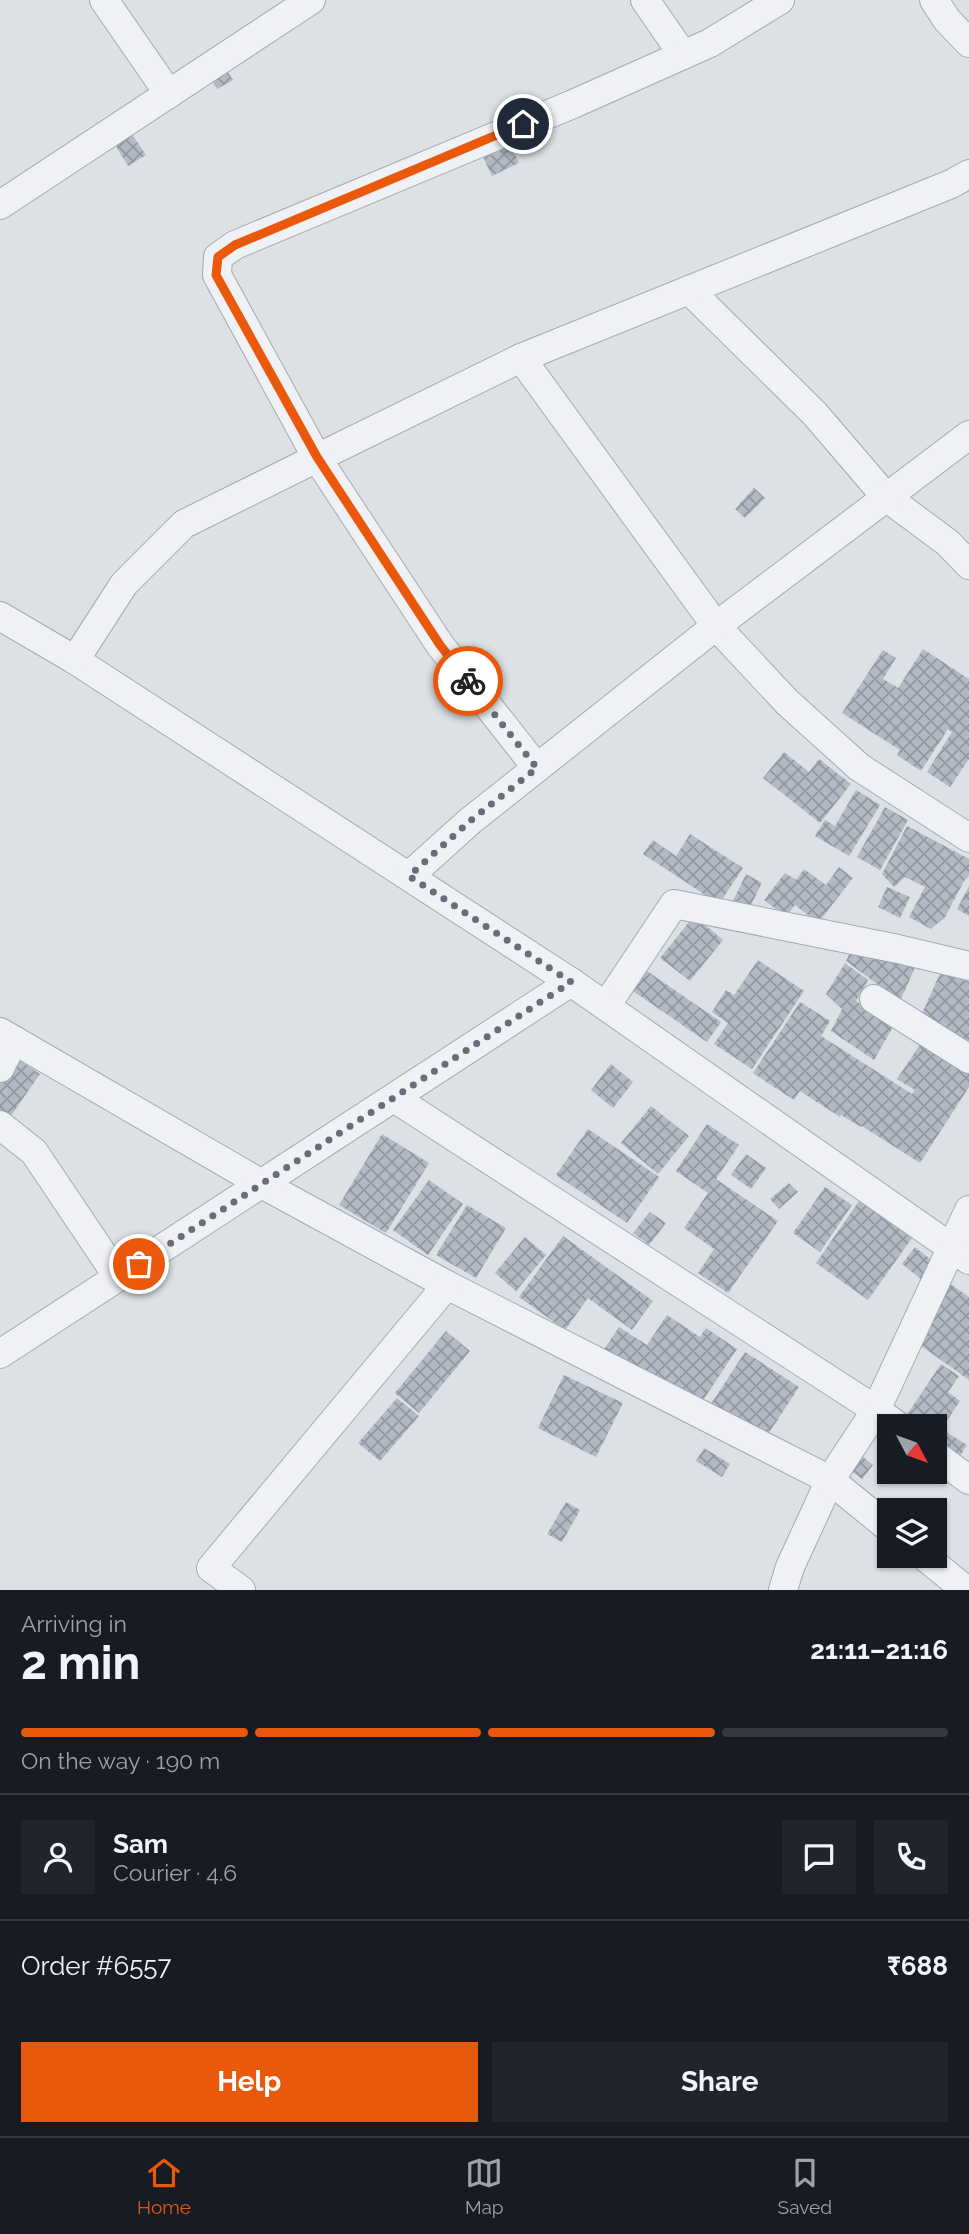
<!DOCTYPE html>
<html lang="en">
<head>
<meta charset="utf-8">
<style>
  body { margin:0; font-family:Raleway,sans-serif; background:#20242c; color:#f1f3f6; height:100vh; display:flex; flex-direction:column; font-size:26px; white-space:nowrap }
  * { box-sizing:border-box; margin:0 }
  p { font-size:23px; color:#9ea1a6 }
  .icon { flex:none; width:38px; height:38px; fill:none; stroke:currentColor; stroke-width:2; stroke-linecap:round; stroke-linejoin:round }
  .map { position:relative; height:1590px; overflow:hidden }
  .drawer { display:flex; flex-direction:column; background:#171b24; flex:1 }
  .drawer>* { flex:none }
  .needle { width:46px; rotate:131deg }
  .tools { position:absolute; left:877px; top:1414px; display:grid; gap:14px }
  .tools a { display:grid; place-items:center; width:70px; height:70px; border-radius:0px; background:#171b24; box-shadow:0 2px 5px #0004; font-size:35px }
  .pin { position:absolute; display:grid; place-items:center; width:60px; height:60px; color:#fff; margin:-30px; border:4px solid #fff; border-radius:50%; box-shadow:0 2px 7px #0007 }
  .courier { position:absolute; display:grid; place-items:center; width:70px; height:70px; margin:-35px; border:5px solid #ea580c; border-radius:50%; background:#fff; color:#222; box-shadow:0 2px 9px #0007 }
  .headline em { font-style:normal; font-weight:700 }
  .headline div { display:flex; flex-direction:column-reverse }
  .headline { display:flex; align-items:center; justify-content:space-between; height:119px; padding:0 21px }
  h1 { font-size:46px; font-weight:700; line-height:52px }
  .bar { display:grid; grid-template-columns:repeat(4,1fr); gap:10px 7px; align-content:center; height:84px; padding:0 21px }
  .bar i { height:9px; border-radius:5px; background:#363941 }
  .bar .selected { background:#ea580c }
  .bar p { grid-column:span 4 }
  .line { display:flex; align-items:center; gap:18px; padding:0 21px; border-top:2px solid #363941 }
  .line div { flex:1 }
  .round { display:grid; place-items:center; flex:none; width:74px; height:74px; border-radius:0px; background:#20242c }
  .action { display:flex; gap:14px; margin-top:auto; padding:14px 21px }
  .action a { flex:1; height:80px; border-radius:0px; background:#ea580c; color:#fff; font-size:28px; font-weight:700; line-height:80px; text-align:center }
  .action a+a { background:#20242c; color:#f1f3f6 }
  .tabs { display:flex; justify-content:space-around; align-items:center; height:98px; border-top:2px solid #363941; background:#171b24; font-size:19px; color:#9ea1a6 }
  .tabs a { display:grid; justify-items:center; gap:4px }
  .tabs .selected { color:#ea580c }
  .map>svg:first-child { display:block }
  .building { fill:url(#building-cross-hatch) }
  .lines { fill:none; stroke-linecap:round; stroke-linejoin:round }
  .minor-casing { stroke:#a3a8b0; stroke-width:30 }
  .minor { stroke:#eff1f5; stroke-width:28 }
  .done { stroke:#676e78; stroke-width:7; stroke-dasharray:0 12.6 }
  .route { stroke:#ea580c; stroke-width:9 }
</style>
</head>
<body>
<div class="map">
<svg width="969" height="1590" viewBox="0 0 969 1590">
  <defs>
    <pattern id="building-cross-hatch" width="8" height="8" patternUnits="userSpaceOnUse" patternTransform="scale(1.75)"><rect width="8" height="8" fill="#b4bac3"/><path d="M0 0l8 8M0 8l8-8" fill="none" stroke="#9298a0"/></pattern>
  </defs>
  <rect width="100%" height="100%" fill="#dde1e6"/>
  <!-- building -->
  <g class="building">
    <path d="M225 68 233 80 217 89 210 78Z"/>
    <path d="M131 133 146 155 128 166 114 143Z"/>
    <path d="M505 135 519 163 492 176 479 148Z"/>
    <path d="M754 488 765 498 745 518 735 509Z"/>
    <path d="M923 649 969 679V759L950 787 927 772 952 732 948 729 921 771 897 755 900 750 842 713 883 650 896 658 883 679 898 688Z"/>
    <path d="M784 752 809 772 819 759 851 784 820 823 763 778Z"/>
    <path d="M856 790 880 805 849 856 815 836 825 820 835 826Z"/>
    <path d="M885 807 908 820 880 870 857 857Z"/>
    <path d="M907 826 969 859V876L964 881 945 917 931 929 909 917 925 887 905 877 894 887 882 874Z"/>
    <path d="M690 834 743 868 719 904 643 854 653 840 676 856Z"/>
    <path d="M839 867 853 878 818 923 795 905 786 917 764 900 785 873 796 880 804 869 826 885Z"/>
    <path d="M746 874 762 883 749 909 733 901Z"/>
    <path d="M969 886V916L957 909Z"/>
    <path d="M887 887 910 897 900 918 878 907Z"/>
    <path d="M694 916 723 940 690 981 660 958Z"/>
    <path d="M854 944 918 961 900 1001 846 961Z"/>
    <path d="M758 960 804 991 752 1069 714 1044 728 1023 712 1012 726 990 734 995Z"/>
    <path d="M845 963 868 980 856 1001 893 1027 874 1060 831 1031 842 1009 826 994Z"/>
    <path d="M644 969 721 1022 707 1042 630 989Z"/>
    <path d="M942 969 969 982V1041L920 1018Z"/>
    <path d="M800 1002 830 1021 821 1036 912 1094 915 1090 897 1079 923 1040 969 1070V1087L920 1163 862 1126 861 1127 841 1115 840 1117 800 1091 794 1100 753 1073Z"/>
    <path d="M16 1058 40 1074 8 1120 0 1115V1082Z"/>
    <path d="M611 1064 633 1082 613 1108 591 1090Z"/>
    <path d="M651 1106 689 1136 658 1174 621 1143Z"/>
    <path d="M707 1124 739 1145 716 1179 778 1221 728 1293 698 1273 714 1249 684 1228 708 1193 676 1171Z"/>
    <path d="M588 1129 659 1177 627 1223 556 1175Z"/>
    <path d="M382 1134 429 1163 386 1233 339 1205Z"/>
    <path d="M746 1154 766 1168 751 1189 731 1175Z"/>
    <path d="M429 1180 463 1204 428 1255 393 1230Z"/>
    <path d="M789 1183 798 1192 779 1209 770 1199Z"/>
    <path d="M825 1187 852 1205 820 1252 793 1233Z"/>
    <path d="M859 1201 912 1238 868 1300 816 1263Z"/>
    <path d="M467 1205 506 1228 476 1278 436 1255Z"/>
    <path d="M650 1212 666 1223 649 1245 633 1233Z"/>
    <path d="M563 1236 653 1301 632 1330 588 1298 565 1330 519 1297Z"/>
    <path d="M525 1237 546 1255 516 1291 495 1273Z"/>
    <path d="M915 1247 940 1267 927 1284 902 1264Z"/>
    <path d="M949 1283 969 1297V1380L910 1338Z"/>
    <path d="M667 1315 700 1337 706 1328 737 1349 696 1411 603 1351 619 1327 647 1345Z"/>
    <path d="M446 1331 470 1351 419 1413 395 1393Z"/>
    <path d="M745 1352 799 1387 763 1442 709 1407Z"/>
    <path d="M941 1364 959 1376 948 1392 960 1401 934 1440V1426H909L902 1422Z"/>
    <path d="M564 1375 623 1403 596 1457 538 1428Z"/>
    <path d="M397 1398 419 1416 380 1461 358 1443Z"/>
    <path d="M943 1430 967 1445 958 1459 934 1443Z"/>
    <path d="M704 1448 730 1464 722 1477 696 1461Z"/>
    <path d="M863 1457 873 1465 862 1479 851 1471Z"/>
    <path d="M566 1502 580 1510 562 1542 547 1534Z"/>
  </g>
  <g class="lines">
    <!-- minor casing -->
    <g class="minor-casing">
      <g id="minor">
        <path d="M104 0 169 94"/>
        <path d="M645 0 683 55"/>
        <path d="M934 0 947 20 969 43"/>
        <path d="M0 205 311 0"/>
        <path d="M689 290 815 414 886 497 948 543 969 565"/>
        <path d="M521 358 317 458 440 645 537 768"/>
        <path d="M969 435 716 626 787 702 859 767 969 838"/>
        <path d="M0 616 75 660 571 982"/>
        <path d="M75 660 124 584 184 524 317 458 217 275 218 257 235 245 573 104 710 43 780 0"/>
        <path d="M409 876 470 821 716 626 521 358 951 184 969 174"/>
        <path d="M874 999 969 1059"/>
        <path d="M606 1006 674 904 898 949 969 966"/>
        <path d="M0 1032 262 1184 447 1285 830 1480 790 1567 783 1590"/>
        <path d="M0 1068 14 1040"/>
        <path d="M394 1098 876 1410 898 1426"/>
        <path d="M0 1125 34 1152 118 1277"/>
        <path d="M0 1354 571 982 969 1260"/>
        <path d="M934 1454 969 1480"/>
        <path d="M889 1528 830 1480 876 1410 969 1210"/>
        <path d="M924 1556 966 1590"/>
        <path d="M241 1590 211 1568 447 1285"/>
      </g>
    </g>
    <!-- minor -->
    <use href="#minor" class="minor"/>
  </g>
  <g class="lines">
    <!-- done -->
    <path class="done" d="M139 1264 571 982 409 876 470 821 537 768 468 681"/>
    <!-- route -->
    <path class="route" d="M468 681 440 645 317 457 216 275 218 257 235 245 523 124"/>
  </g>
</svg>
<div class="tools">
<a><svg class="needle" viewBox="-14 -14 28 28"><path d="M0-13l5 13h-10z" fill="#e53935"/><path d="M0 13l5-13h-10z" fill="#9ea1a6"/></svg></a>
<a><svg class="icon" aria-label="layers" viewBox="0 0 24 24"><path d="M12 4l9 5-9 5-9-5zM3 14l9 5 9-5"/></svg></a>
</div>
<div class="pin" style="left:139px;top:1264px;background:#ea580c"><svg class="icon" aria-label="bag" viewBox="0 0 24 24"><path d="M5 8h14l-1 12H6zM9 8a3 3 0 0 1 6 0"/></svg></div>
<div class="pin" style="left:523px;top:124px;background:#1f2937"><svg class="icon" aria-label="home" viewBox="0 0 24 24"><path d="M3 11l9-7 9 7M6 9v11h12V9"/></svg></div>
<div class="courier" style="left:468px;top:681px"><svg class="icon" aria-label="bike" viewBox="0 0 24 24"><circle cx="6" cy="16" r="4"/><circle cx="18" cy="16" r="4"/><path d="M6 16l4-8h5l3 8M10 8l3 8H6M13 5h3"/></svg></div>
</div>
<section class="drawer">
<div class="headline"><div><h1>2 min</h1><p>Arriving in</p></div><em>21:11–21:16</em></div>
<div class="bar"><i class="selected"></i><i class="selected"></i><i class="selected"></i><i></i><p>On the way · 190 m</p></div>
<div class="line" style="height:126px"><a class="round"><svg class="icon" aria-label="person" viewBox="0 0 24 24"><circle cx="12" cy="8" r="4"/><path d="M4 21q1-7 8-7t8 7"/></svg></a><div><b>Sam</b><p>Courier · 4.6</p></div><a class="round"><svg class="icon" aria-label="chat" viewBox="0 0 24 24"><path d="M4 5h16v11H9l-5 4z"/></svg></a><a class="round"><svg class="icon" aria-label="phone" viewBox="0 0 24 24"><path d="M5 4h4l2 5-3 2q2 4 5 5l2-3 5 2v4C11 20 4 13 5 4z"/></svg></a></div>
<div class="line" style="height:91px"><div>Order #6557</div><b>₹688</b></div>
<div class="action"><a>Help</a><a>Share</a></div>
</section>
<nav class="tabs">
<a class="selected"><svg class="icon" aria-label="home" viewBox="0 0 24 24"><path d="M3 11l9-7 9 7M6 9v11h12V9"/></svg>Home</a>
<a><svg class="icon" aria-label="map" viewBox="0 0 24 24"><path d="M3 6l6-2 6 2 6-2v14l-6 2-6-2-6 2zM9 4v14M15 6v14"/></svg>Map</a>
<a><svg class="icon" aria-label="saved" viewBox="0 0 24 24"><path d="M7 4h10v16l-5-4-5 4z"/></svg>Saved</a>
</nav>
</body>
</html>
